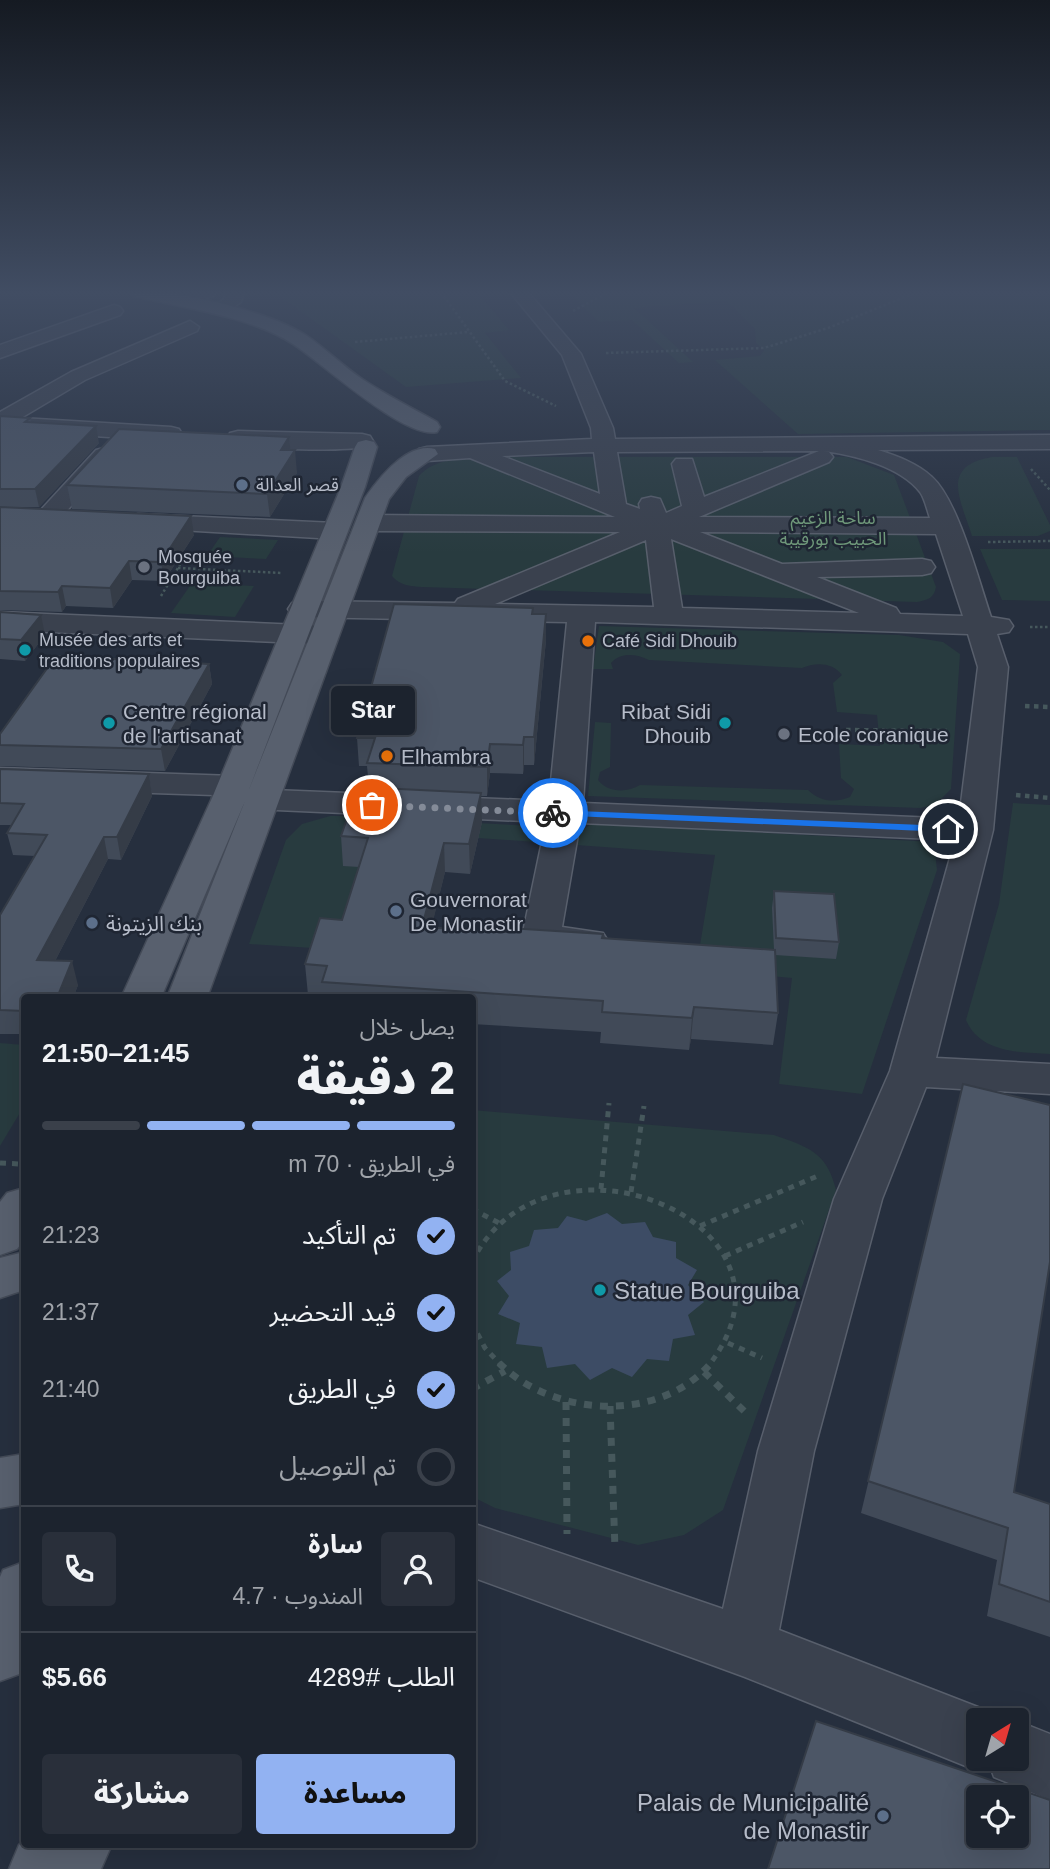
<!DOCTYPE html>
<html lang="ar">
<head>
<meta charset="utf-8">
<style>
  body { margin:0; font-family:Helvetica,"Noto Sans Arabic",sans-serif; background:#292f3a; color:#f1f3f6; direction:rtl; height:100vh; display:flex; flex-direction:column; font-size:26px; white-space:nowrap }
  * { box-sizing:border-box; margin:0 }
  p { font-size:23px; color:#a0a4aa }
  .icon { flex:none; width:38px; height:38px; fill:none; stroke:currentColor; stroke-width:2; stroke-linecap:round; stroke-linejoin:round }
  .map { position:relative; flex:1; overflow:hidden; direction:ltr }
  .sheet { position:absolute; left:21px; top:994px; width:455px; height:854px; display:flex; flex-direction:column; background:#1c232e; border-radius:7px; box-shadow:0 7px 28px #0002,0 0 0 2px #3a404a; direction:rtl }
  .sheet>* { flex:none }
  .needle { width:46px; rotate:37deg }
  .buttons { position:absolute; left:966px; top:1708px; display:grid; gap:14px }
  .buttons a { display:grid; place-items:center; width:63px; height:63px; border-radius:7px; background:#1c232e; box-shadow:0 7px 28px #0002,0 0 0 2px #3a404a; font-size:35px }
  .pin { position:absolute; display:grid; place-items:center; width:60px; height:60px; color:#fff; margin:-30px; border:4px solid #fff; border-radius:50%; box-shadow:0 2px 7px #0007 }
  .courier { position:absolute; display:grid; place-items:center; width:70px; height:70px; margin:-35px; border:5px solid #1a73e8; border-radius:50%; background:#fff; color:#222; box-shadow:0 2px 9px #0007 }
  .bubble { position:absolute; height:49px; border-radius:7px; background:#1c232e; box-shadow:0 7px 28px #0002,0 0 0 2px #3a404a; font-size:23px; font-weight:800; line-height:49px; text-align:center; direction:rtl }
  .summary em { font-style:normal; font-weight:800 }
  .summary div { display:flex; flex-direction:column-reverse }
  .summary { display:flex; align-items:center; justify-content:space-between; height:119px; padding:0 21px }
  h1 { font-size:46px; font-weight:800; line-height:52px }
  .bar { display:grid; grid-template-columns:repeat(4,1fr); gap:10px 7px; align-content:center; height:84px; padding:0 21px }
  .bar i { height:9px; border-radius:5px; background:#3a404a }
  .bar .selected { background:#92b2f2 }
  .bar p { grid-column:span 4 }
  .line { display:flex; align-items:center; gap:18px; padding:0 21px; border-top:2px solid #3a404a }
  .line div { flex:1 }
  .round { display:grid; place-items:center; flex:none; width:74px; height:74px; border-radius:7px; background:#292f3a }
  ol { padding:0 21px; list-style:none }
  li { display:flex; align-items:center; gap:21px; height:77px }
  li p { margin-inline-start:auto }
  li .icon { padding:7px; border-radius:50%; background:#92b2f2; color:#111; stroke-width:4 }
  li:last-child { color:#a0a4aa }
  li i { width:38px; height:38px; border:4px solid #3a404a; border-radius:50% }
  .primary-button { display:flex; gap:14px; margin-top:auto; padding:14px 21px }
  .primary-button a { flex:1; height:80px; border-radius:7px; background:#92b2f2; color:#111; font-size:28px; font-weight:800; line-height:80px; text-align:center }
  .primary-button a+a { background:#292f3a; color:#f1f3f6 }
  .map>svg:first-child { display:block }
  .green { fill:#283b3f }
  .water { fill:#3d4c65 }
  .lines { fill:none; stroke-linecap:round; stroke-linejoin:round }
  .minor-casing { stroke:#585f6c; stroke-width:3 }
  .major-casing { stroke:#434a57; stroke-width:3 }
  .path-far3 { stroke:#46585c; stroke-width:2.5; stroke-dasharray:2.5 2.5; stroke-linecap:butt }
  .path-far2 { stroke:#46585c; stroke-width:4.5; stroke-dasharray:4.5 4.5; stroke-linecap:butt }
  .path-far1 { stroke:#46585c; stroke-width:5; stroke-dasharray:6 6; stroke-linecap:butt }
  .path { stroke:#46585c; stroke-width:7; stroke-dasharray:8 8; stroke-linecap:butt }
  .minor { fill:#3a414e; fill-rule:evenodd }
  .major { fill:#58606e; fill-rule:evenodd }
  .wall { fill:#414a58 }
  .shaded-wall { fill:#353c47 }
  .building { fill:#4c5666; stroke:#353c47; stroke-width:2; fill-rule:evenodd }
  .route { fill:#1a73e8 }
  .done { stroke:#848b98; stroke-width:7; stroke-dasharray:0 12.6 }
  .service-dot { fill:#5c6f8a; stroke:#1f2633; stroke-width:2.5 }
  .worship-dot { fill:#6b7280; stroke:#1f2633; stroke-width:2.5 }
  .food-dot { fill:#e8710a; stroke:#1f2633; stroke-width:2.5 }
  .culture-dot { fill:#0f9aa8; stroke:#1f2633; stroke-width:2.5 }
  .labels { text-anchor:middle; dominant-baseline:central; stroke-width:5; stroke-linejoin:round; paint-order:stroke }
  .far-poi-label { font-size:18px; fill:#b6bcc9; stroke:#1f2633; text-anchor:start }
  .far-park-label { font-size:18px; fill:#6f987a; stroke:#1f2633 }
  .poi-label { font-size:21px; fill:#b6bcc9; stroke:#1f2633; text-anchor:start }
  .near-poi-label { font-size:24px; fill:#b6bcc9; stroke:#1f2633; text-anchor:start }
</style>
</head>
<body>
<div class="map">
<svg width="1050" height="1869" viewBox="0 0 1050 1869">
  <rect width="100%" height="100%" fill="#262f3e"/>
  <!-- green -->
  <g class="green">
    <path d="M274 292H477L509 330 485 333 521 378 406 387Z"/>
    <path d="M568 292H1050V430L798 434 715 360 760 356 764 350 756 343 755 329 727 301 634 308 693 362 679 363 632 320 599 322Z"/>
    <path d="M476 457H847L894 475 936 587C934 598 928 600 917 602L422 587C411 586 400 586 392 576L419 476C433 460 456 459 476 457Z"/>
    <path d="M992 457H1017L1050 525V531L1038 536H972C961 500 939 466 992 457Z"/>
    <path d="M220 537 278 540 266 559 207 556Z"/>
    <path d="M980 549H1050V601L1002 600Z"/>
    <path d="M192 583 254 586 235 617 171 613Z"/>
    <path d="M599 626 899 635 943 642 960 654 951 789 935 805 920 808 588 796 595 722 611 723 610 767 600 772 598 780C608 793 627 793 640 785L808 790C820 802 835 803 850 797L854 789 841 778 839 744 880 746 877 715 837 712 833 683 842 675C833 662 815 662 802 668L649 660C636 654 621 652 611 663L613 669H593Z"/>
    <path d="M1013 803 1050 805V1054C1019 1052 980 1053 966 1020L999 904Z"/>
    <path d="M330 816H345L552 827 549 843 478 838 371 868 344 950 249 944 286 840 302 824Z"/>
    <path d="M600 824 934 842 937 870 862 1094 779 1084 792 978 696 969 715 855 576 845 578 833 590 825Z"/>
    <path d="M0 1043 24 1045V1106L0 1146Z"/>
    <path d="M472 1110 774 1135C808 1147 827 1152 836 1190L723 1510 684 1535 638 1545 495 1508 473 1497Z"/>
  </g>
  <!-- water -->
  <path class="water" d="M607 1213 622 1224 645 1222 653 1237 676 1242V1258L697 1270 688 1285 704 1302 688 1315 695 1335 673 1339 669 1361 647 1359 632 1377 612 1368 590 1380 575 1364 547 1368 542 1347 516 1344 520 1323 498 1314 509 1296 497 1281 511 1270 510 1252 529 1246 534 1230 558 1228 567 1216 586 1221Z"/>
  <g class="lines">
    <!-- minor casing -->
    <g class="minor-casing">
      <g id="minor">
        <path d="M189 292H216L213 296 180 305 171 300 174 296Z"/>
        <path d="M226 292H244L241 302 225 313H213L210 309 224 299Z"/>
        <path d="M510 292H528L581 354 613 428 615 439 1050 435V449L878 450C897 456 917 463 932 477 958 500 979 582 991 617L1009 620 1013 626 1009 632 997 634 1008 667 993 830 936 1058 1050 1064V1094L926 1087 882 1199 814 1451 779 1630 1001 1716 1002 1720H978V1759H1017V1721L1050 1734V1800L994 1777 990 1766 978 1771 745 1677 472 1577V1523L723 1609 758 1451 834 1199 890 1071 955 840 580 823 562 927 603 933 608 941 603 949C579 955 551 951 527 945L522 937 546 822 229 808 217 805 212 798 214 795 0 788V768L234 776 246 779 251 786 249 789 549 801 567 622 302 617 292 615 288 609 292 603 302 601 455 603 458 599 620 532 369 531 360 528 356 523 360 518 369 515 615 517 470 458 427 461 419 459 416 454 419 449 427 447 592 439 591 428 562 355ZM819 451 704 497 692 459H676L672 464 682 506 666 513 660 499 651 497 642 499 639 504 640 509 626 504 617 452ZM823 451C854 455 900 466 920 492 925 499 927 510 930 518L699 517 829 462 833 457 829 452ZM594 452 600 494 502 456ZM700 532 936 534 963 616 900 614 896 608 817 577 922 575 931 573 935 567 931 561 922 559 782 564ZM671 539 859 613 682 608ZM646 540 654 607 495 604ZM595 622 968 634 978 667 959 819 583 803Z"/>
        <path d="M114 305 120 307 123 311 120 315 0 358V345Z"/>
        <path d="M190 321 199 327 197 331 85 380 21 418 171 427 179 429 182 434 179 439 171 441 0 430V412L71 372Z"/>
        <path d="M238 431 362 434 370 436 373 441 370 446C343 452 257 450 230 443L227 438 230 433Z"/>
        <path d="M104 448 112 450 115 455 112 460 56 523 47 526 38 523 34 518 38 513 96 450Z"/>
        <path d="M138 514 335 523 344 526 348 531 344 536 335 539 129 527 125 522 129 517Z"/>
        <path d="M0 612 323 626 333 629 337 635 333 641 323 644 0 630Z"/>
      </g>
    </g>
    <!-- major casing -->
    <g class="major-casing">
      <g id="major">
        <path d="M131 292C174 288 271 312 307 336 326 349 343 366 362 379 386 395 412 408 437 422L440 427 437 432C405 440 321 362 293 344 250 316 183 308 134 296Z"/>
        <path d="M366 440 374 442 377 447 365 487 248 792 365 498C379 478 407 442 435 449L438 454 406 477 389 499 207 998H167L245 801 161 998H121L212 798 341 487 355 447 358 442Z"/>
        <path d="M24 1188V1240L17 1249 0 1255V1202L7 1193Z"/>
        <path d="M24 1252V1290L0 1298V1258Z"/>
        <path d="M24 1454V1504L0 1508V1458Z"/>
        <path d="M24 1562V1666L22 1673 0 1681V1577L3 1570Z"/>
        <path d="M24 1841V1844H112L101 1869H9L19 1845Z"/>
      </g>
    </g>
    <!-- path-far3 -->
    <g class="path-far3">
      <path d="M441 292 505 381 556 406"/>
      <path d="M573 311 609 292"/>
      <path d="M355 342 468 332"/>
      <path d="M606 353 764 348 828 328 917 292"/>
      <path d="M1031 469 1050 490"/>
      <path d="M988 542 1050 541"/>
      <path d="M178 568 282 573"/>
      <path d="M161 596 187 553"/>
      <path d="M1030 627H1050"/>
    </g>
    <!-- path-far2 -->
    <g class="path-far2">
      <path d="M1025 706 1050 707"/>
      <path d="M846 730 947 731"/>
      <path d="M1016 795 1050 798"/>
    </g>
    <!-- path-far1 -->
    <g class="path-far1">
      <path d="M0 1163 20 1164"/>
      <path d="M601 1189 609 1103"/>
      <path d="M631 1192 644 1106"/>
      <path d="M472 1209 499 1223"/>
      <path d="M700 1226 820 1175"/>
      <path d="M472 1242 479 1246"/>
      <path d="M725 1256 803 1222"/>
      <path d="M472 1262C545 1112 821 1221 709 1365"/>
      <path d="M472 1323 485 1348 501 1365"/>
      <path d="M728 1343 762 1358"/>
    </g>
    <!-- path -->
    <g class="path">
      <path d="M499 1363C553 1417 659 1424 711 1363"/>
      <path d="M704 1372 746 1413"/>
      <path d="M472 1389 505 1371"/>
      <path d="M566 1402 567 1534"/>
      <path d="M610 1406 615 1549"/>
    </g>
    <!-- minor -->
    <use href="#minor" class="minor"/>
    <!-- major -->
    <use href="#major" class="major"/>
  </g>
  <!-- wall -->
  <g class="wall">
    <path d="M0 416 30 418 31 422 99 443 39 507H8L194 535 164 581 132 580 113 608 66 606 62 612 0 610Z"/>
    <path d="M290 450 297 473 270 517 72 509 67 485Z"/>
    <path d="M0 612 45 635 25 661 0 659Z"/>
    <path d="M533 614H546V640L534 765H524L523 774 490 773 487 796H481L482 822 470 874 445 872 431 928 506 932 603 934V939L774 950 772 908 774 891 839 942 836 959 775 955 778 1013 773 1045 691 1039 689 1050 600 1043 601 1032 472 1024V998H323V996L308 995 305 964 342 920 359 867 343 866 341 836 369 788 367 766H359L357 738Z"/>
    <path d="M209 664 212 684 165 771 0 766V734Z"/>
    <path d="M0 769 149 774 152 796 121 860 108 859 55 961 78 985 73 998H24V1034H0V915L35 856 13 855 7 833 12 825H0Z"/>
    <path d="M963 1084 1014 1492 1050 1504V1637L987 1616 997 1560 861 1513Z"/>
  </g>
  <!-- shaded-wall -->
  <g class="shaded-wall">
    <path d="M96 426 99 443 39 507 35 489Z"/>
    <path d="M289 437 291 457 295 450 297 473 270 517 267 494 281 450Z"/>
    <path d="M191 516 194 535 164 581 161 562Z"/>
    <path d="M129 561 132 580 113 608 110 588Z"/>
    <path d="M62 586 66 606 62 612 58 592Z"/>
    <path d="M546 614V640L534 765V737Z"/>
    <path d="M41 615 45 635 25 661 21 640Z"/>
    <path d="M209 664 212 684 165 771 161 749Z"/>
    <path d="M524 737V765L523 774V745Z"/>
    <path d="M490 744V773L487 796V767Z"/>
    <path d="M149 774 152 796 121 860 117 837Z"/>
    <path d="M481 793 482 822 470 874 469 844Z"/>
    <path d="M104 837 108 859 43 984 37 960Z"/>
    <path d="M444 843 445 872 424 958 422 927Z"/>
    <path d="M72 961 78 985 73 998H57Z"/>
    <path d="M694 1007 691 1039 689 1050 692 1018Z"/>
  </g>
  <!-- building -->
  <g class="building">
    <path d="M0 416 30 418 25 422 96 426 35 489H0Z"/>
    <path d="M119 429 289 437 281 450H295L267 494 67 485Z"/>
    <path d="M0 507 191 516 161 562 129 561 110 588 62 586 58 592 0 591Z"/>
    <path d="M394 604 533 608 532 614H546L534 737H524L523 745 490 744 487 767 367 763 375 738H357Z"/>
    <path d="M0 612 41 615 21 640 0 639Z"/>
    <path d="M56 656 209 664 161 749 0 745V734Z"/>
    <path d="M0 769 149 774 117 837H104L37 960 72 961 57 998H24V1011L0 1010V915L47 835 7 833 24 804 0 803Z"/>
    <path d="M358 787 481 793 469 844 444 843 422 927 506 932 507 928 603 934 602 938 775 950 778 1013 694 1007 692 1018 602 1012 603 1001 322 982 327 966 305 964 320 918 342 920 368 838 341 836Z"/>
    <path d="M774 891 834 894 839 942 776 938Z"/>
    <path d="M963 1084 1050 1105V1262L1014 1492 1050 1504V1602L999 1584 1008 1528 868 1481Z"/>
    <path d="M816 1721 1050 1800V1869H768ZM978 1797H1017V1836H978Z"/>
  </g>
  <!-- sky -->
  <linearGradient id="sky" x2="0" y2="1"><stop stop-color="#151a22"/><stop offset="0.53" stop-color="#414d63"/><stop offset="1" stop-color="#414d63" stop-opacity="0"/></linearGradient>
  <rect width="1050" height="553" fill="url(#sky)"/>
  <!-- route -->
  <path class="route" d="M553 810 948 826 953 829 948 832 549 815 548 813Z"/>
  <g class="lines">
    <!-- done -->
    <path class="done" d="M372 805 553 813"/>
  </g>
  <!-- markers -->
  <g class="service-dot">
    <circle cx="242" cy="485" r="7"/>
    <circle cx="396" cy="911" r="7"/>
    <circle cx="92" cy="923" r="7"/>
    <circle cx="883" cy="1816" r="7"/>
  </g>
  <g class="worship-dot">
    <circle cx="144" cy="567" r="7"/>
    <circle cx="784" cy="734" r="7"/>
  </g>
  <g class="food-dot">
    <circle cx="588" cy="641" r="7"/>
    <circle cx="387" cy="756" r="7"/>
  </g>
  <g class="culture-dot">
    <circle cx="25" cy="650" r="7"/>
    <circle cx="109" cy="723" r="7"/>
    <circle cx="725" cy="723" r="7"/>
    <circle cx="600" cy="1290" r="7"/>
  </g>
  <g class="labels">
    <!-- far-poi labels -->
    <g class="far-poi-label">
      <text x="256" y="485">قصر العدالة</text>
      <text x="158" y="557">Mosquée<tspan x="158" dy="21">Bourguiba</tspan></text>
      <text x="39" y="640">Musée des arts et<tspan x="39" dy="21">traditions populaires</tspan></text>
      <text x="602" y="641">Café Sidi Dhouib</text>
    </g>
    <!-- far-park labels -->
    <g class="far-park-label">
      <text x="833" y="518">ساحة الزعيم<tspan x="833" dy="21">الحبيب بورقيبة</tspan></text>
    </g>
    <!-- poi labels -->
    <g class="poi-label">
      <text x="123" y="711">Centre régional<tspan x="123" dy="24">de l'artisanat</tspan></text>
      <text x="711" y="711" text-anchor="end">Ribat Sidi<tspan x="711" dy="24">Dhouib</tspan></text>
      <text x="798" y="734">Ecole coranique</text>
      <text x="401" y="756">Elhambra</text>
      <text x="410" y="899">Gouvernorat<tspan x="410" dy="24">De Monastir</tspan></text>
      <text x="106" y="923">بنك الزيتونة</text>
    </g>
    <!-- near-poi labels -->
    <g class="near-poi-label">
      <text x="614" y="1290">Statue Bourguiba</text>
      <text x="869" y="1802" text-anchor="end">Palais de Municipalité<tspan x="869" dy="28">de Monastir</tspan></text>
    </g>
  </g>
</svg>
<div class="buttons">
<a><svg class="needle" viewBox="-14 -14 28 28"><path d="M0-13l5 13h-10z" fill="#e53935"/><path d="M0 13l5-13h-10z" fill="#a0a4aa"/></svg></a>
<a><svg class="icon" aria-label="locate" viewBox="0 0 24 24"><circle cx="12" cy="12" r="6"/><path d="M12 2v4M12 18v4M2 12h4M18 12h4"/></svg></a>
</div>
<div class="pin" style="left:372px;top:805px;background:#ea580c"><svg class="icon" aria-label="bag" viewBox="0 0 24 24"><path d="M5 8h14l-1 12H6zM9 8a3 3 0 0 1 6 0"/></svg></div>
<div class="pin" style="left:948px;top:829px;background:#1f2937"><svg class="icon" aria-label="home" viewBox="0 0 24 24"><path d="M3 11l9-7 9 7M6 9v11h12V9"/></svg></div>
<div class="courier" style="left:553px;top:813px"><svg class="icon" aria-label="bike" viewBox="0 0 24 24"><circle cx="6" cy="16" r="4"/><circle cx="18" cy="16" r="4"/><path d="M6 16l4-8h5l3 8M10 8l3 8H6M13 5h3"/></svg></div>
<div class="bubble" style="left:331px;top:686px;width:84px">Star</div>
<section class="sheet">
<div class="summary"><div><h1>2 دقيقة</h1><p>يصل خلال</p></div><em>21:45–21:50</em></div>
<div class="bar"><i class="selected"></i><i class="selected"></i><i class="selected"></i><i></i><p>في الطريق · 70 m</p></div>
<ol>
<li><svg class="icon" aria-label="check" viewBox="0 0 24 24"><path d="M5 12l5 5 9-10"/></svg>تم التأكيد<p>21:23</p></li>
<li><svg class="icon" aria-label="check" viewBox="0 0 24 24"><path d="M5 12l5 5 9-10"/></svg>قيد التحضير<p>21:37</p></li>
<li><svg class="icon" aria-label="check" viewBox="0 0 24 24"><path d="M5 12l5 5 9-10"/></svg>في الطريق<p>21:40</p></li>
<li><i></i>تم التوصيل</li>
</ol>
<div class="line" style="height:126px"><a class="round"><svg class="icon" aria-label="person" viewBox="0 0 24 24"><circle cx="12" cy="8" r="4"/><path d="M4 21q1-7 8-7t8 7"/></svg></a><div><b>سارة</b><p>المندوب · 4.7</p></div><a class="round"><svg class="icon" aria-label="phone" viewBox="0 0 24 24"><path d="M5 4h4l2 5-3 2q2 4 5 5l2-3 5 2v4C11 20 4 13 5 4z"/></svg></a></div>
<div class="line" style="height:91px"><div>الطلب #4289</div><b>$5.66</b></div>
<div class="primary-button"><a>مساعدة</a><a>مشاركة</a></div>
</section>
</div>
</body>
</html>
